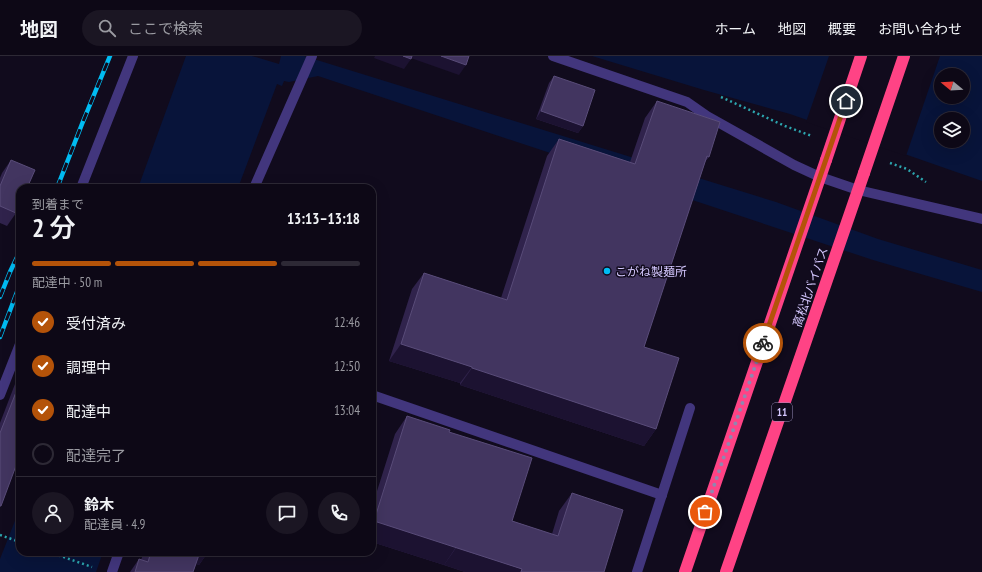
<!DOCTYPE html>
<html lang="ja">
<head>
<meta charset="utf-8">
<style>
  body { margin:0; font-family:"PT Sans Narrow","Noto Sans JP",sans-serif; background:#1b1623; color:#f1f3f6; height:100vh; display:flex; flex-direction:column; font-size:15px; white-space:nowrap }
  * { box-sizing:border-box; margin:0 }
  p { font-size:13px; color:#9a9aa1 }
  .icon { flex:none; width:22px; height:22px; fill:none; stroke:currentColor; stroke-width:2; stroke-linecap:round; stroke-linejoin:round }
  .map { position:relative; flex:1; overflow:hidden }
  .side { position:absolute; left:16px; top:128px; width:360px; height:372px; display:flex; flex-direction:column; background:#0d0816; border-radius:12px; box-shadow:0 4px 16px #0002,0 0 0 1px #2d2935 }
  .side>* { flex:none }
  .needle { width:26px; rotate:288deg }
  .tools { position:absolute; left:934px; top:12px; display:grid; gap:8px }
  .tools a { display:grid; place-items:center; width:36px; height:36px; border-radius:50%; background:#0d0816; box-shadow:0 4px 16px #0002,0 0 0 1px #2d2935; font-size:20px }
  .pin { position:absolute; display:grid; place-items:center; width:34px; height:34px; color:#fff; margin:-17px; border:2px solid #fff; border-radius:50%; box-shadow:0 1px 4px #0007 }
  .courier { position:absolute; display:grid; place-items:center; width:40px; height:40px; margin:-20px; border:3px solid #b45309; border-radius:50%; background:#fff; color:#222; box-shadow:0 1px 5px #0007 }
  .summary em { font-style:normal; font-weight:600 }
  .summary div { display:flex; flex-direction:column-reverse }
  .summary { display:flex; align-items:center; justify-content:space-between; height:68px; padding:0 16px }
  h1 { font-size:26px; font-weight:600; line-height:30px }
  .bar { display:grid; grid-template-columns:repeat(4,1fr); gap:6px 4px; align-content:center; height:48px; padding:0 16px }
  .bar i { height:5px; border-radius:3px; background:#2d2935 }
  .bar .current { background:#b45309 }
  .bar p { grid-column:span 4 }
  .line { display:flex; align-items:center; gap:10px; padding:0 16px; border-top:1px solid #2d2935 }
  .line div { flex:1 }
  .round { display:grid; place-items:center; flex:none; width:42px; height:42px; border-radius:21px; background:#1b1623 }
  ol { padding:0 16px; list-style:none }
  li { display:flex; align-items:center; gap:12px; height:44px }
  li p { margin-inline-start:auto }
  li .icon { padding:4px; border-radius:50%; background:#b45309; color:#fff; stroke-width:4 }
  li:last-child { color:#9a9aa1 }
  li i { width:22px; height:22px; border:2px solid #2d2935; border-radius:50% }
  header { display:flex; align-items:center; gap:24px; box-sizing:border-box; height:56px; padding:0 20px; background:#0d0816; border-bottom:1px solid #2d2935 }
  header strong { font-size:19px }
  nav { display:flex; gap:22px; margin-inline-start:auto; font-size:14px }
  .search { width:280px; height:36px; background:#1b1623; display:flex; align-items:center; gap:10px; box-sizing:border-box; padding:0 14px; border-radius:22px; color:#9a9aa1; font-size:15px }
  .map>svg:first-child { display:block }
  .water { fill:#08143a; fill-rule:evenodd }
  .pier { fill:#110b1d }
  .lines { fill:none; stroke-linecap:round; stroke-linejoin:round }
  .path { stroke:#2ca6af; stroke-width:2.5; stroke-dasharray:2 3; stroke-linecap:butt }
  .minor { stroke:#42367d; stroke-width:10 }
  .highway { stroke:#ff4385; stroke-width:12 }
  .rail-casing { stroke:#00bcf3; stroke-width:4.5 }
  .rail { stroke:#110b1d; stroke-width:3; stroke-dasharray:9; stroke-linecap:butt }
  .highway-bridge { stroke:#ff4385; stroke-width:12 }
  .wall { fill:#30234c }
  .shaded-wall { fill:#1c1231 }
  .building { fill:#423560; stroke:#594c79 }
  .done { stroke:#9086b0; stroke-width:4; stroke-dasharray:0 7.2 }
  .route { stroke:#b45309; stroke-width:5 }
  .poi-dot { fill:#00bcf3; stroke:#110b1d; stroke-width:1.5 }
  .labels { text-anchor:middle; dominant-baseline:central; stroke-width:3; stroke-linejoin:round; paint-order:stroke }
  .shield { fill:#110b1d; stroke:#9a8fbb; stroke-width:1 }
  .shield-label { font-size:11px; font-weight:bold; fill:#d5c8ff }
  .poi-label { font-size:12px; fill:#d5c8ff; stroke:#110b1d; text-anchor:start }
  .street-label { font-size:12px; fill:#d5c8ff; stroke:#110b1d }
</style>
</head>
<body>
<header>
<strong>地図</strong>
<div class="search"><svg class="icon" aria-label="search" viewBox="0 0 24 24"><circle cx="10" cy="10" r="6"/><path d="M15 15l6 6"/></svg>ここで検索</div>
<nav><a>ホーム</a><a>地図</a><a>概要</a><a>お問い合わせ</a></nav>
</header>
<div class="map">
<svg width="982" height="516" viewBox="0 0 982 516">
  <rect width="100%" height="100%" fill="#110b1d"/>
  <!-- water -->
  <g class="water">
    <path d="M186 0H252L279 8 281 0H304L776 146 878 183 982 214V236L873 204 318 20 289 26 284 25 282 30 277 28 238 132H138Z"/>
    <path d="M592 0H982V125L790 58 704 34ZM941 19H963V41H941ZM941 63H963V85H941Z"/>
    <path d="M20 452V496H103L96 516H0V503Z"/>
  </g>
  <!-- pier -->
  <path class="pier" d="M829 0H940L906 100 806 66Z"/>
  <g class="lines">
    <!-- path -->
    <g class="path">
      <path d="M721 41 785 70 812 80"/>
      <path d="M890 107 907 113 926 126"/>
      <path d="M0 479 20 486"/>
      <path d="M49 496 92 511"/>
    </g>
    <!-- minor -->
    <g class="minor">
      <path d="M553 0 687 46 707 60 794 109 820 121 858 134 982 163"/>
      <path d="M81 132 133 0"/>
      <path d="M254 132 312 0"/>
      <path d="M0 339 20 288"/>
      <path d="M372 339 662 439"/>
      <path d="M112 516 119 496"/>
      <path d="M637 516 690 352"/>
    </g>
    <!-- highway -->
    <g class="highway">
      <path d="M685 516 826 104"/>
      <path d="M726 516 864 117"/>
    </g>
    <!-- rail casing -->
    <g class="rail-casing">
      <g id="rail">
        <path d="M57 132 82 68 110 0"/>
        <path d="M0 241 10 216 20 195"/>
        <path d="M0 281 20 228"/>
      </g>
    </g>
    <!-- rail -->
    <use href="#rail" class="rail"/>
    <!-- highway-bridge -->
    <g class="highway-bridge">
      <path d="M826 104 861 0"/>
      <path d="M864 117 904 0"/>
    </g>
  </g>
  <!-- wall -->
  <g class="wall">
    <path d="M554 20 583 70 578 77 536 63 549 27Z"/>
    <path d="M657 45 709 101 705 106 644 291 656 373 644 390 460 329V327L389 305 412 233 424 217 501 242 547 100 559 83 630 106 645 62Z"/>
    <path d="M11 104 16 157 7 170 0 167V122L2 117Z"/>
    <path d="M20 315V399L0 451V367Z"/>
    <path d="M407 360 449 376 512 465 552 478 559 455 572 437 604 516H465L444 509 372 486V451L395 378Z"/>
    <path d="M144 496H208L199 509 196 508 193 516H130L139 503 141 504Z"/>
  </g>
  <!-- shaded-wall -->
  <g class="shaded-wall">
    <path d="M375 0H403L411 3 404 13 374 2Z"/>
    <path d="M409 0H441L466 9 459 19 408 1Z"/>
    <path d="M541 55 583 70 578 77 536 63Z"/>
    <path d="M401 288 472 311 460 327 389 305Z"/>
    <path d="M472 312 656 373 644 390 460 329Z"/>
    <path d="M374 465 456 491 444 509 372 486V469Z"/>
    <path d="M456 492 522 513 520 516H465L444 509Z"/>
    <path d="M197 496H208L199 509 189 506Z"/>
  </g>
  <!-- building -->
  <g class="building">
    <path d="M403 0H412L411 3Z"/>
    <path d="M441 0H469L466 9Z"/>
    <path d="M554 20 595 34 583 70 541 55Z"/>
    <path d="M657 45 720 66 709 101 707 100 644 291 679 302 656 373 472 312V311L401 288 424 217 507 244 559 83 635 108Z"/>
    <path d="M11 104 35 114 27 132H20V148L16 157 0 150V130Z"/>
    <path d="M20 326V399L1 450H0V377Z"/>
    <path d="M407 360 450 374 449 376 532 402 512 465 558 480 572 437 623 454 604 516H521L522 513 374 465Z"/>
    <path d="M151 496H200L193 516H135L139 503 148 506Z"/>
  </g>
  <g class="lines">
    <!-- done -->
    <path class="done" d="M705 456 763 287"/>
    <!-- route -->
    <path class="route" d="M763 287 846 45"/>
  </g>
  <!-- markers -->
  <circle class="poi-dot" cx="607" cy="215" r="4"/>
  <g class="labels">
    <!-- shield labels -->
    <rect class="shield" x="772" y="347" width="20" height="18" rx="3"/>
    <g class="shield-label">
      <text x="782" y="356">11</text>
    </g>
    <!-- poi labels -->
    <g class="poi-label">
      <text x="615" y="215">こがね製麺所</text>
    </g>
    <!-- street labels -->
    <g class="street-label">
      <text transform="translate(810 231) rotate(-71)">高松北バイパス</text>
    </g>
  </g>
</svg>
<div class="tools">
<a><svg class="needle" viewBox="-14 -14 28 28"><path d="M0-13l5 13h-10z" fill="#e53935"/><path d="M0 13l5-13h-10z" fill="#9a9aa1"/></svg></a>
<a><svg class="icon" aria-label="layers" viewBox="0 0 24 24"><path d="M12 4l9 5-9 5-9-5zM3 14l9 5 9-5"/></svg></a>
</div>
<div class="pin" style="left:705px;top:456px;background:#ea580c"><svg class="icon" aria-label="bag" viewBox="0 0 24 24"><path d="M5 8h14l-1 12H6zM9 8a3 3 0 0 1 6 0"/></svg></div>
<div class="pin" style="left:846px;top:45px;background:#1f2937"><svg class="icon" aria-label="home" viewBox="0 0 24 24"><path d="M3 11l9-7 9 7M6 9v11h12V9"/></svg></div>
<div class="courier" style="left:763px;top:287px"><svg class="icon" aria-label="bike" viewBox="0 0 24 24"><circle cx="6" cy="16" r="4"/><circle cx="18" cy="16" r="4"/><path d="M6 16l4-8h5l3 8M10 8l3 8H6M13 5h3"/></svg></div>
<section class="side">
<div class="summary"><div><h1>2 分</h1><p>到着まで</p></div><em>13:13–13:18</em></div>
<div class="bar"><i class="current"></i><i class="current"></i><i class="current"></i><i></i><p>配達中 · 50 m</p></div>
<ol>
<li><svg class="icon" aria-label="check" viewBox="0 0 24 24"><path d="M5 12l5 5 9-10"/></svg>受付済み<p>12:46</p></li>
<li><svg class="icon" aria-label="check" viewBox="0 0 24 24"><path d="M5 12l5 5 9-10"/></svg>調理中<p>12:50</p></li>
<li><svg class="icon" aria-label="check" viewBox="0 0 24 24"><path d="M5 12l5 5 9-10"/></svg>配達中<p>13:04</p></li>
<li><i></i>配達完了</li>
</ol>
<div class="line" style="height:72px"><a class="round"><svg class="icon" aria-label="person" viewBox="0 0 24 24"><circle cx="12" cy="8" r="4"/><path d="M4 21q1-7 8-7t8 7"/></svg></a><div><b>鈴木</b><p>配達員 · 4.9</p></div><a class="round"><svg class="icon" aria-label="chat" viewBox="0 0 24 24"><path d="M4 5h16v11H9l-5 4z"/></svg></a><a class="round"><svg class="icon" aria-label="phone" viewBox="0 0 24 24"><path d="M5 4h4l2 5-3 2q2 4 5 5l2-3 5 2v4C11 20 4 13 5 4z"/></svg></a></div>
</section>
</div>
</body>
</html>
